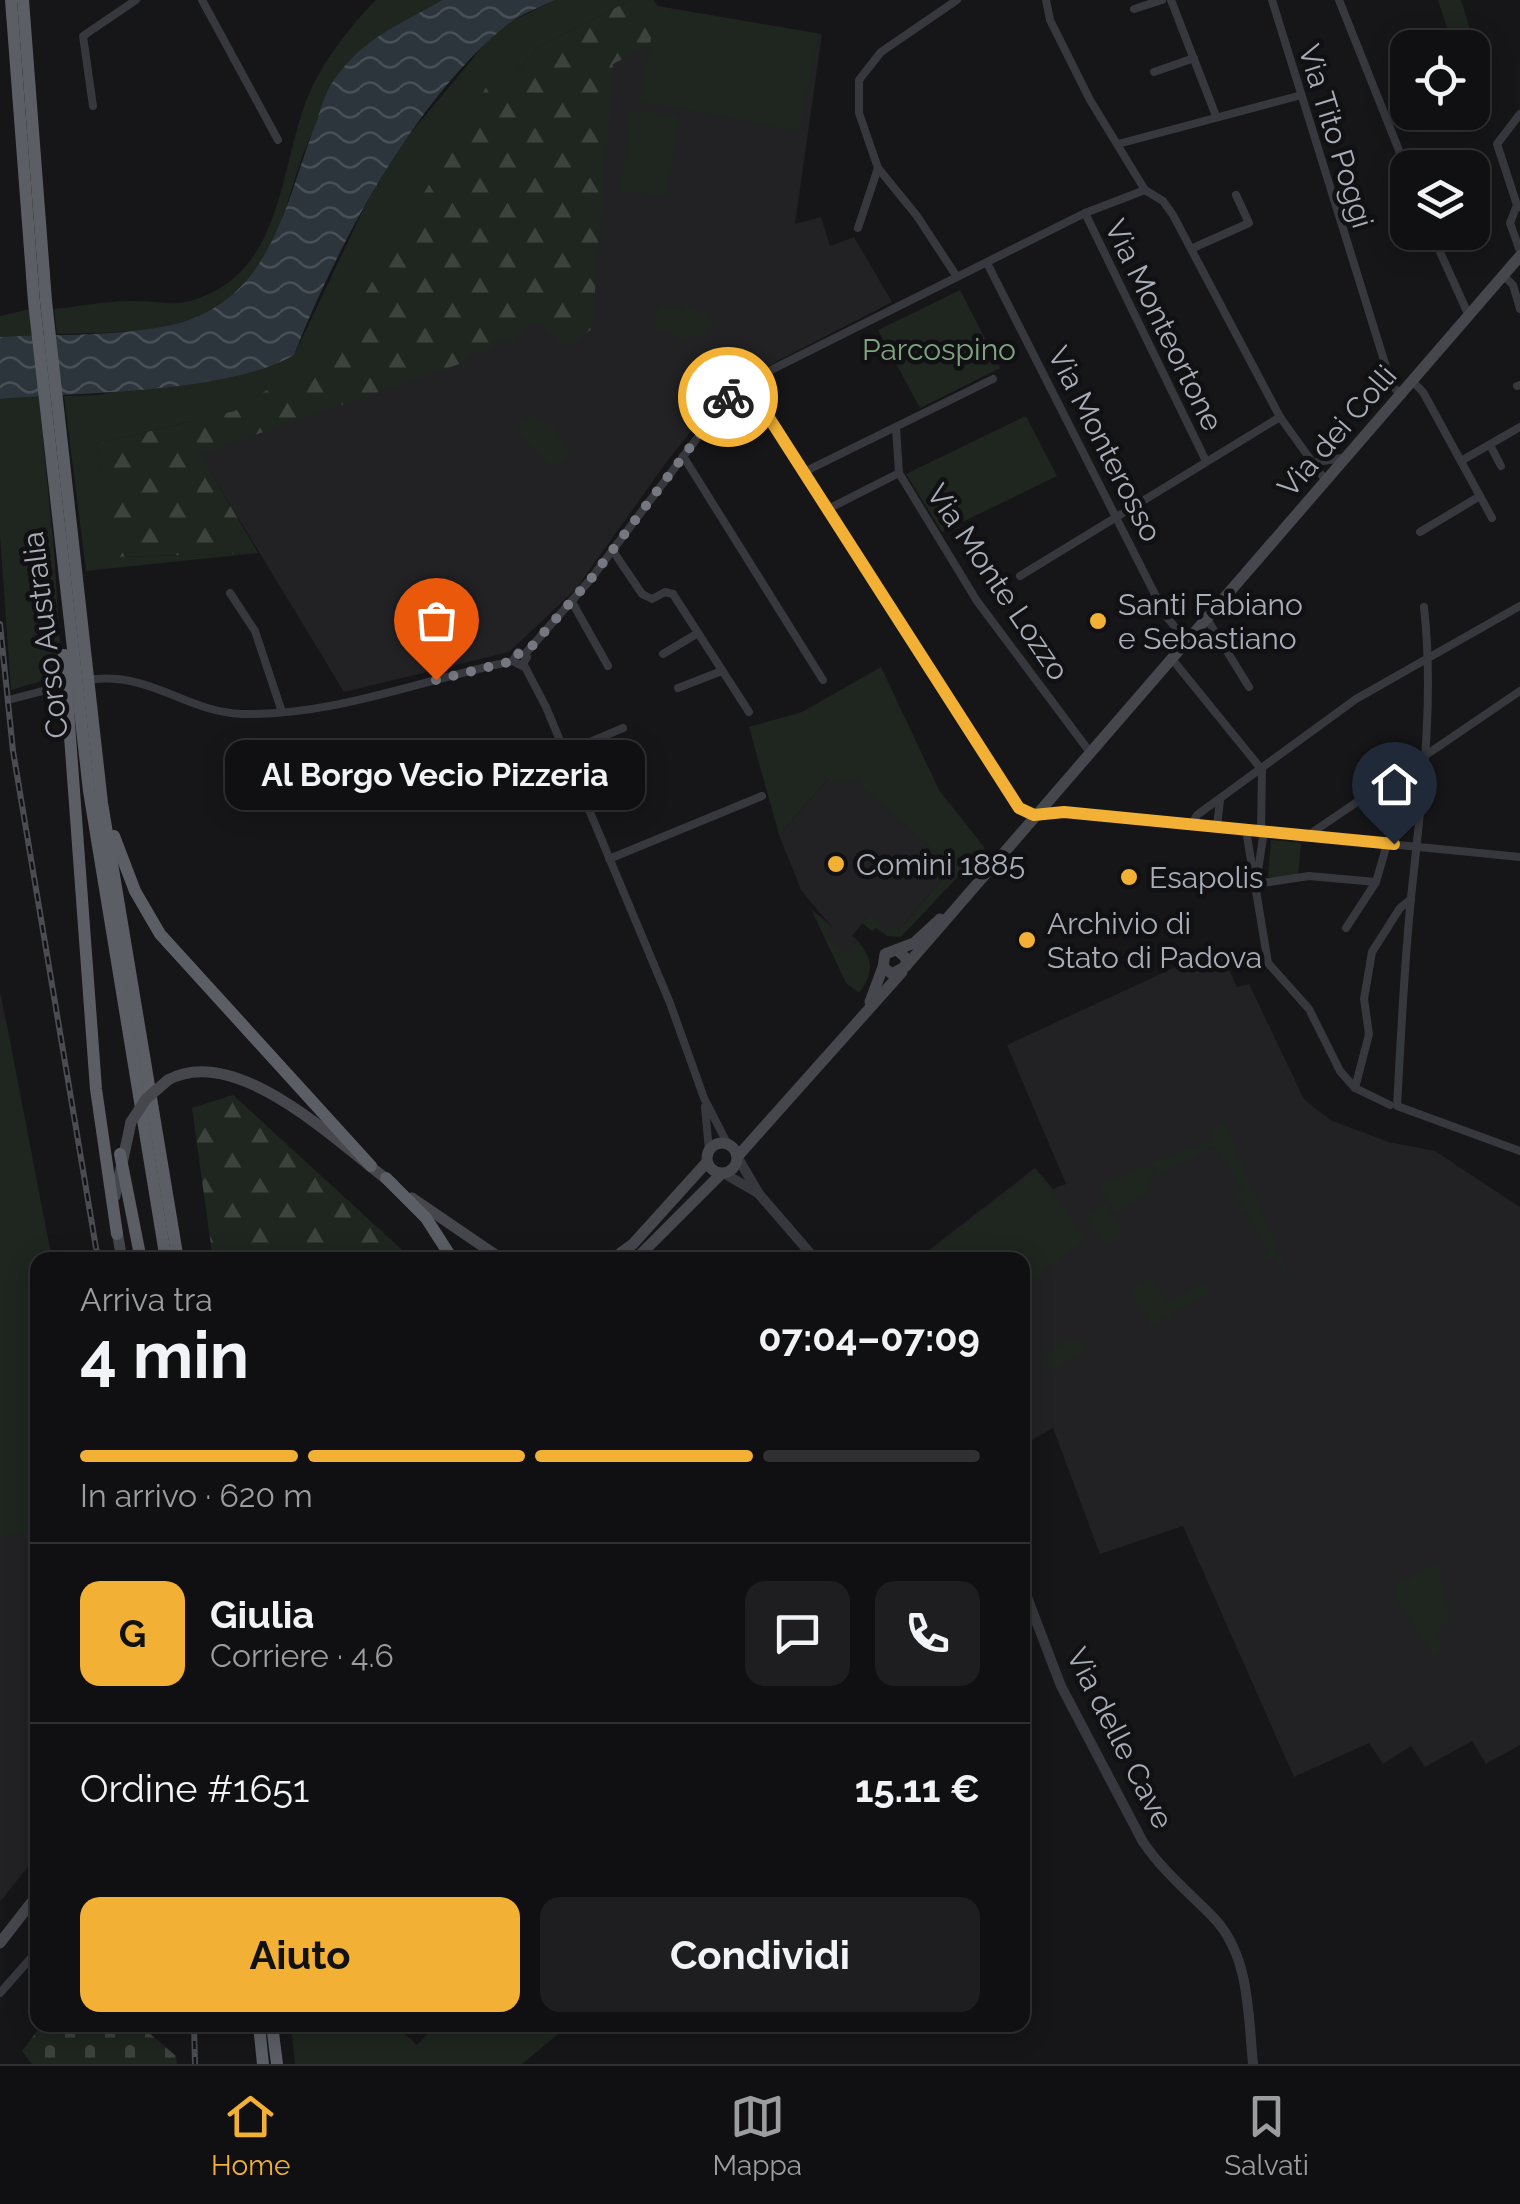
<!DOCTYPE html>
<html lang="it">
<head>
<meta charset="utf-8">
<style>
  body { margin:0; font-family:Raleway,sans-serif; background:#1e1e20; color:#f1f3f6; height:100vh; display:flex; flex-direction:column; font-size:38px; white-space:nowrap }
  * { box-sizing:border-box; margin:0 }
  p { font-size:32px; color:#9c9d9f }
  .icon { flex:none; width:55px; height:55px; fill:none; stroke:currentColor; stroke-width:2; stroke-linecap:round; stroke-linejoin:round }
  .map { position:relative; flex:1; overflow:hidden }
  .panel { position:absolute; left:30px; top:1252px; width:1000px; height:780px; display:flex; flex-direction:column; background:#101012; border-radius:20px; box-shadow:0 5px 25px #0003,0 0 0 2px #303032 }
  .panel>* { flex:none }
  .tools { position:absolute; left:1390px; top:30px; display:grid; gap:20px }
  .tools a { display:grid; place-items:center; width:100px; height:100px; border-radius:20px; background:#101012; box-shadow:0 5px 25px #0003,0 0 0 2px #303032; font-size:50px }
  .pin { position:absolute; display:grid; place-items:center; width:85px; height:85px; color:#fff; margin:-102px -42px; border-radius:50% 50% 50% 0; rotate:-45deg; box-shadow:0 0 10px #0007 }
  .pin .icon { rotate:45deg }
  .courier { position:absolute; display:grid; place-items:center; width:100px; height:100px; margin:-50px; border:8px solid #f2b134; border-radius:50%; background:#fff; color:#222; box-shadow:0 2px 12px #0007 }
  .bubble { position:absolute; height:70px; border-radius:20px; background:#101012; box-shadow:0 5px 25px #0003,0 0 0 2px #303032; font-size:32px; font-weight:700; line-height:70px; text-align:center }
  .overview em { font-style:normal; font-weight:700 }
  .overview div { display:flex; flex-direction:column-reverse }
  .overview { display:flex; align-items:center; justify-content:space-between; height:170px; padding:0 50px }
  h1 { font-size:65px; font-weight:700; line-height:75px }
  .bar { display:grid; grid-template-columns:repeat(4,1fr); gap:15px 10px; align-content:center; height:120px; padding:0 50px }
  .bar i { height:12px; border-radius:8px; background:#303032 }
  .bar .active { background:#f2b134 }
  .bar p { grid-column:span 4 }
  .line { display:flex; align-items:center; gap:25px; padding:0 50px; border-top:2px solid #303032 }
  .line div { flex:1 }
  .round { display:grid; place-items:center; flex:none; width:105px; height:105px; border-radius:20px; background:#1e1e20 }
  .button { display:flex; gap:20px; margin-top:auto; padding:20px 50px }
  .button a { flex:1; height:115px; border-radius:20px; background:#f2b134; color:#111; font-size:40px; font-weight:700; line-height:115px; text-align:center }
  .button a+a { background:#1e1e20; color:#f1f3f6 }
  .dock { display:flex; justify-content:space-around; align-items:center; height:140px; border-top:2px solid #303032; background:#101012; font-size:28px; color:#9c9d9f }
  .dock a { display:grid; justify-items:center; gap:5px }
  .dock .active { color:#f2b134 }
  .map>svg:first-child { display:block }
  .built { fill:#222225 }
  .green { fill:#1e261f }
  .forest { fill:url(#forest-firs) }
  .cemetery { fill:url(#cemetery-stones) }
  .water { fill:url(#water-waves) }
  .lines { fill:none; stroke-linecap:round; stroke-linejoin:round }
  .minor { stroke:#37383d; stroke-width:8 }
  .tertiary { stroke:#37383d; stroke-width:10 }
  .secondary { stroke:#45474d; stroke-width:11 }
  .trunk { stroke:#5b5e65; stroke-width:12 }
  .rail-casing { stroke:#4a4c52; stroke-width:6 }
  .rail { stroke:#111113; stroke-width:2.5; stroke-dasharray:8; stroke-linecap:butt }
  .secondary-bridge { stroke:#45474d; stroke-width:11 }
  .done { stroke:#757880; stroke-width:10; stroke-dasharray:0 18 }
  .route { stroke:#f2b134; stroke-width:12 }
  .poi-dot { fill:#f2b134; stroke:#111113; stroke-width:4 }
  .labels { text-anchor:middle; dominant-baseline:central; stroke-width:9; stroke-linejoin:round; paint-order:stroke }
  .street-label { font-size:30px; fill:#a8adb8; stroke:#111113 }
  .park-label { font-size:30px; fill:#7fa381; stroke:#111113 }
  .poi-label { font-size:30px; fill:#a8adb8; stroke:#111113; text-anchor:start }
</style>
</head>
<body>
<div class="map">
<svg width="1520" height="2064" viewBox="0 0 1520 2064">
  <defs>
    <pattern id="forest-firs" width="22" height="20" patternUnits="userSpaceOnUse" patternTransform="scale(2.5)"><rect width="22" height="20" fill="#1e261f"/><path d="M5 1l3.5 6h-7zM16 11l3.5 6h-7z" fill="#3c433d"/></pattern>
    <pattern id="cemetery-stones" width="16" height="16" patternUnits="userSpaceOnUse" patternTransform="scale(2.5)"><rect width="16" height="16" fill="#1e261f"/><path d="M2 7V4a2 2 0 0 1 4 0v3zM10 15v-3a2 2 0 0 1 4 0v3z" fill="#3c433d"/></pattern>
    <pattern id="water-waves" width="16" height="10" patternUnits="userSpaceOnUse" patternTransform="scale(2.5)"><rect width="16" height="10" fill="#2c353c"/><path d="M0 5q4-4 8 0t8 0" fill="none" stroke="#485056"/></pattern>
  </defs>
  <rect width="100%" height="100%" fill="#161618"/>
  <!-- built -->
  <g class="built">
    <path d="M631 0H654L657 6 822 34 795 224 821 217 830 246 854 237 892 302 727 387 668 460 576 589 509 652 344 692 183 427 560 219Z"/>
    <path d="M852 777 947 862 948 873 898 931H887L868 916 852 936 858 941 848 955 823 935 831 926 801 890 779 835 829 778Z"/>
    <path d="M1223 957 1237 987 1249 984 1304 1099 1330 1120 1389 1142 1435 1151 1520 1207V1745L1486 1764 1472 1741 1425 1767 1411 1746 1383 1764 1369 1743 1294 1777 1183 1526 1100 1554 1053 1428 1023 1445 1022 1260H916L1035 1168 1053 1189 1066 1184 1007 1045 1182 964 1187 971Z"/>
    <path d="M0 991 52 1260H38L37 1855 0 1902Z"/>
  </g>
  <!-- green -->
  <g class="green">
    <path d="M376 0H442C434 5 423 10 416 16 399 31 318 121 310 138 282 201 283 268 215 308 168 335 109 332 57 334L54 309C81 306 110 300 137 301 156 301 172 306 190 301 280 275 278 181 304 107 317 69 347 29 376 0Z"/>
    <path d="M555 0H631L538 47 518 70 335 345 235 411 96 444 116 557 258 553 86 571 64 396 98 395 294 355 364 208 399 147 485 44 511 22Z"/>
    <path d="M1438 0H1461L1489 91 1473 100 1472 48 1453 47Z"/>
    <path d="M657 6 819 34 799 131 639 101Z"/>
    <path d="M631 110 679 116 667 197 620 191Z"/>
    <path d="M960 290 1000 368 920 408 878 330Z"/>
    <path d="M687 302 692 310 709 313 713 326 705 337 689 335 682 342 674 333 657 330 654 315 661 305 679 308Z"/>
    <path d="M30 309 54 550 62 675 11 690 0 536V316Z"/>
    <path d="M530 416 554 428 569 451 565 461 552 466 519 434 520 421Z"/>
    <path d="M1026 416 1057 476 942 532 906 474Z"/>
    <path d="M881 667 939 790 985 848 901 937 887 936 876 928 872 931 862 923 869 915 887 931 892 925 899 930 948 873 942 868 947 862 852 778 847 783 828 779 779 835 749 727 802 712Z"/>
    <path d="M1271 840 1301 843 1298 877H1268Z"/>
    <path d="M811 909 831 926 824 935 847 954 858 941C874 961 874 973 859 993L846 983Z"/>
    <path d="M6 1020 52 1260H38L37 1529 0 1537V1021Z"/>
    <path d="M1226 1123 1288 1274 1285 1276 1276 1255 1265 1261 1263 1257 1269 1253 1245 1211 1237 1214 1242 1207 1236 1195 1242 1190 1214 1146 1158 1176 1151 1163 1212 1140 1209 1130Z"/>
    <path d="M1148 1165 1155 1178 1148 1183 1153 1192 1115 1213 1099 1184Z"/>
    <path d="M1036 1171 1087 1238 1023 1287 1022 1260H918Z"/>
    <path d="M1106 1204 1124 1235 1104 1246 1086 1215Z"/>
    <path d="M1151 1277 1167 1303 1204 1282 1210 1292 1151 1327 1130 1289Z"/>
    <path d="M1071 1339 1092 1347 1049 1372 1046 1353Z"/>
    <path d="M1438 1563 1450 1619 1437 1631 1442 1649 1433 1656 1393 1593 1399 1583Z"/>
    <path d="M291 2025H395L417 2045 437 2025H569L522 2064H295Z"/>
  </g>
  <!-- forest -->
  <g class="forest">
    <path d="M631 0H654L657 6 650 44 613 64 592 329 567 347 540 323 523 328 517 343 500 341 487 351 467 355 465 362 200 454 258 553 115 557 96 444 235 411 335 345 495 72 518 70 538 47Z"/>
    <path d="M233 1095 413 1260H213L192 1108Z"/>
  </g>
  <!-- cemetery -->
  <path class="cemetery" d="M42 2025H140L176 2056 177 2064H32L22 2051Z"/>
  <!-- water -->
  <path class="water" d="M442 0H555C539 8 521 14 507 25 416 97 336 247 294 355 227 394 79 392 0 399V337C57 334 119 337 175 324 273 299 285 202 316 123 321 109 325 92 334 80 365 36 399 26 442 0Z"/>
  <g class="lines">
    <!-- minor -->
    <g class="minor">
      <path d="M202 0 278 140"/>
      <path d="M1046 0 1050 20 1090 100 1145 190 1163 201 1173 215 1280 417 1326 481"/>
      <path d="M1171 0 1216 116"/>
      <path d="M1272 0 1392 386 1402 395"/>
      <path d="M1339 0 1408 173"/>
      <path d="M1134 9 1162 0"/>
      <path d="M1154 72 1194 58"/>
      <path d="M93 106 83 36 136 0"/>
      <path d="M1118 144 1298 96"/>
      <path d="M878 168 917 216 957 277"/>
      <path d="M1517 205 1497 144 1520 114"/>
      <path d="M1520 207 1517 205 1510 223 1520 251"/>
      <path d="M1085 213 1206 461"/>
      <path d="M858 228 878 168 859 113V80L881 52 957 0"/>
      <path d="M1431 232 1469 316"/>
      <path d="M1193 248 1249 223 1236 195"/>
      <path d="M987 263 1166 616 1187 642"/>
      <path d="M1503 275 1513 285 1520 309"/>
      <path d="M745 382 1019 809 1034 815 1064 812 1520 857"/>
      <path d="M1413 382 1423 392 1492 518"/>
      <path d="M1517 386 1520 385"/>
      <path d="M896 428 899 473 977 601 1089 751"/>
      <path d="M1490 445 1501 466"/>
      <path d="M683 456 823 680"/>
      <path d="M1461 461 1520 427"/>
      <path d="M1311 463 1342 458"/>
      <path d="M804 472 993 379"/>
      <path d="M828 509 899 473"/>
      <path d="M1420 532 1480 496"/>
      <path d="M613 551 642 594 652 599 665 592 673 594 749 712"/>
      <path d="M1020 576 1280 417"/>
      <path d="M230 593 255 631 282 712"/>
      <path d="M572 602 608 666"/>
      <path d="M1424 607C1435 706 1421 800 1411 898 1404 967 1401 1037 1397 1106L1520 1151"/>
      <path d="M1207 619 1249 687"/>
      <path d="M525 654 590 580 735 388 1085 213 1145 190"/>
      <path d="M663 654 698 633"/>
      <path d="M1172 659 1262 770 1261 831"/>
      <path d="M524 665 546 707 670 1003 704 1098 727 1143"/>
      <path d="M95 679C153 674 188 712 242 714 335 716 424 679 513 661L518 652 527 657 522 666 513 661"/>
      <path d="M678 688 722 671"/>
      <path d="M12 699 62 686"/>
      <path d="M564 753 623 728"/>
      <path d="M1192 824 1197 815 1356 699 1520 606"/>
      <path d="M1217 827 1220 800"/>
      <path d="M1246 830 1268 963 1309 1009 1340 1071 1355 1088 1390 1105"/>
      <path d="M1307 836 1520 691"/>
      <path d="M609 859 762 796"/>
      <path d="M1256 884 1309 876 1376 882"/>
      <path d="M1256 884 1264 831"/>
      <path d="M1346 928 1376 882 1387 844"/>
      <path d="M1355 1088 1369 1034 1364 999 1372 952 1400 908 1411 899"/>
      <path d="M705 1107 709 1150"/>
      <path d="M0 1993 38 1950"/>
    </g>
    <!-- tertiary -->
    <g class="tertiary">
      <path d="M738 1158 759 1194 816 1260"/>
      <path d="M725 1174 758 1193"/>
      <path d="M1022 1584 1061 1686 1143 1842C1163 1871 1187 1891 1212 1916 1250 1954 1248 2014 1253 2064"/>
    </g>
    <!-- secondary -->
    <g class="secondary">
      <path d="M897 950 906 958V966L892 974 883 967 885 954 914 943 940 919"/>
      <path d="M906 966 1520 256"/>
      <path d="M870 1002 883 967"/>
      <path d="M168 1080C237 1042 339 1144 393 1184"/>
      <circle cx="722" cy="1158" r="15"/>
      <path d="M738 1156 902 972"/>
      <path d="M115 1196 131 1122"/>
      <path d="M412 1198 503 1260"/>
      <path d="M116 1225 122 1260"/>
      <path d="M611 1260 633 1244 707 1162"/>
      <path d="M635 1260 721 1174"/>
      <path d="M0 1943 38 1894"/>
    </g>
    <!-- trunk -->
    <g class="trunk">
      <path d="M11 0 34 302 89 791 166 1260"/>
      <path d="M23 0 46 301 102 803 178 1260"/>
      <path d="M64 655 96 1089 117 1234"/>
      <path d="M114 836 135 891 160 934 371 1166"/>
      <path d="M120 1154 141 1260"/>
      <path d="M386 1178 426 1218 453 1260"/>
      <path d="M259 2025 263 2064"/>
      <path d="M272 2025 277 2064"/>
    </g>
    <!-- rail casing -->
    <g class="rail-casing">
      <g id="rail">
        <path d="M0 624 13 751 98 1260"/>
        <path d="M194 2025 195 2064"/>
      </g>
    </g>
    <!-- rail -->
    <use href="#rail" class="rail"/>
    <!-- secondary-bridge -->
    <path class="secondary-bridge" d="M131 1122 146 1099 168 1080"/>
  </g>
  <g class="lines">
    <!-- done -->
    <path class="done" d="M436 680 513 661 515 654H525L590 580 728 397"/>
    <!-- route -->
    <path class="route" d="M728 397 746 382 1019 808 1034 815 1064 812 1394 844"/>
  </g>
  <!-- markers -->
  <g class="poi-dot">
    <circle cx="1098" cy="621" r="10"/>
    <circle cx="836" cy="864" r="10"/>
    <circle cx="1129" cy="877" r="10"/>
    <circle cx="1027" cy="940" r="10"/>
  </g>
  <g class="labels">
    <!-- street labels -->
    <g class="street-label">
      <text transform="translate(1336 136) rotate(73)">Via Tito Poggi</text>
      <text transform="translate(1164 325) rotate(64)">Via Monteortone</text>
      <text transform="translate(1337 431) rotate(-49)">Via dei Colli</text>
      <text transform="translate(1105 444) rotate(63)">Via Monterosso</text>
      <text transform="translate(998 582) rotate(56)">Via Monte Lozzo</text>
      <text transform="translate(45 635) rotate(-97)">Corso Australia</text>
      <text transform="translate(1120 1738) rotate(63)">Via delle Cave</text>
    </g>
    <!-- park labels -->
    <g class="park-label">
      <text x="939" y="349">Parcospino</text>
    </g>
    <!-- poi labels -->
    <g class="poi-label">
      <text x="1118" y="604">Santi Fabiano<tspan x="1118" dy="34">e Sebastiano</tspan></text>
      <text x="856" y="864">Comini 1885</text>
      <text x="1149" y="877">Esapolis</text>
      <text x="1047" y="923">Archivio di<tspan x="1047" dy="34">Stato di Padova</tspan></text>
    </g>
  </g>
</svg>
<div class="tools">
<a><svg class="icon" aria-label="locate" viewBox="0 0 24 24"><circle cx="12" cy="12" r="6"/><path d="M12 2v4M12 18v4M2 12h4M18 12h4"/></svg></a>
<a><svg class="icon" aria-label="layers" viewBox="0 0 24 24"><path d="M12 4l9 5-9 5-9-5zM3 14l9 5 9-5"/></svg></a>
</div>
<div class="pin" style="left:436px;top:680px;background:#ea580c"><svg class="icon" aria-label="bag" viewBox="0 0 24 24"><path d="M5 8h14l-1 12H6zM9 8a3 3 0 0 1 6 0"/></svg></div>
<div class="pin" style="left:1394px;top:844px;background:#1f2937"><svg class="icon" aria-label="home" viewBox="0 0 24 24"><path d="M3 11l9-7 9 7M6 9v11h12V9"/></svg></div>
<div class="courier" style="left:728px;top:397px"><svg class="icon" aria-label="bike" viewBox="0 0 24 24"><circle cx="6" cy="16" r="4"/><circle cx="18" cy="16" r="4"/><path d="M6 16l4-8h5l3 8M10 8l3 8H6M13 5h3"/></svg></div>
<div class="bubble" style="left:225px;top:740px;width:420px">Al Borgo Vecio Pizzeria</div>
<section class="panel">
<div class="overview"><div><h1>4 min</h1><p>Arriva tra</p></div><em>07:04–07:09</em></div>
<div class="bar"><i class="active"></i><i class="active"></i><i class="active"></i><i></i><p>In arrivo · 620 m</p></div>
<div class="line" style="height:180px"><b class="round" style="background:#f2b134;color:#111">G</b><div><b>Giulia</b><p>Corriere · 4.6</p></div><a class="round"><svg class="icon" aria-label="chat" viewBox="0 0 24 24"><path d="M4 5h16v11H9l-5 4z"/></svg></a><a class="round"><svg class="icon" aria-label="phone" viewBox="0 0 24 24"><path d="M5 4h4l2 5-3 2q2 4 5 5l2-3 5 2v4C11 20 4 13 5 4z"/></svg></a></div>
<div class="line" style="height:130px"><div>Ordine #1651</div><b>15.11 €</b></div>
<div class="button"><a>Aiuto</a><a>Condividi</a></div>
</section>
</div>
<nav class="dock">
<a class="active"><svg class="icon" aria-label="home" viewBox="0 0 24 24"><path d="M3 11l9-7 9 7M6 9v11h12V9"/></svg>Home</a>
<a><svg class="icon" aria-label="map" viewBox="0 0 24 24"><path d="M3 6l6-2 6 2 6-2v14l-6 2-6-2-6 2zM9 4v14M15 6v14"/></svg>Mappa</a>
<a><svg class="icon" aria-label="saved" viewBox="0 0 24 24"><path d="M7 4h10v16l-5-4-5 4z"/></svg>Salvati</a>
</nav>
</body>
</html>
